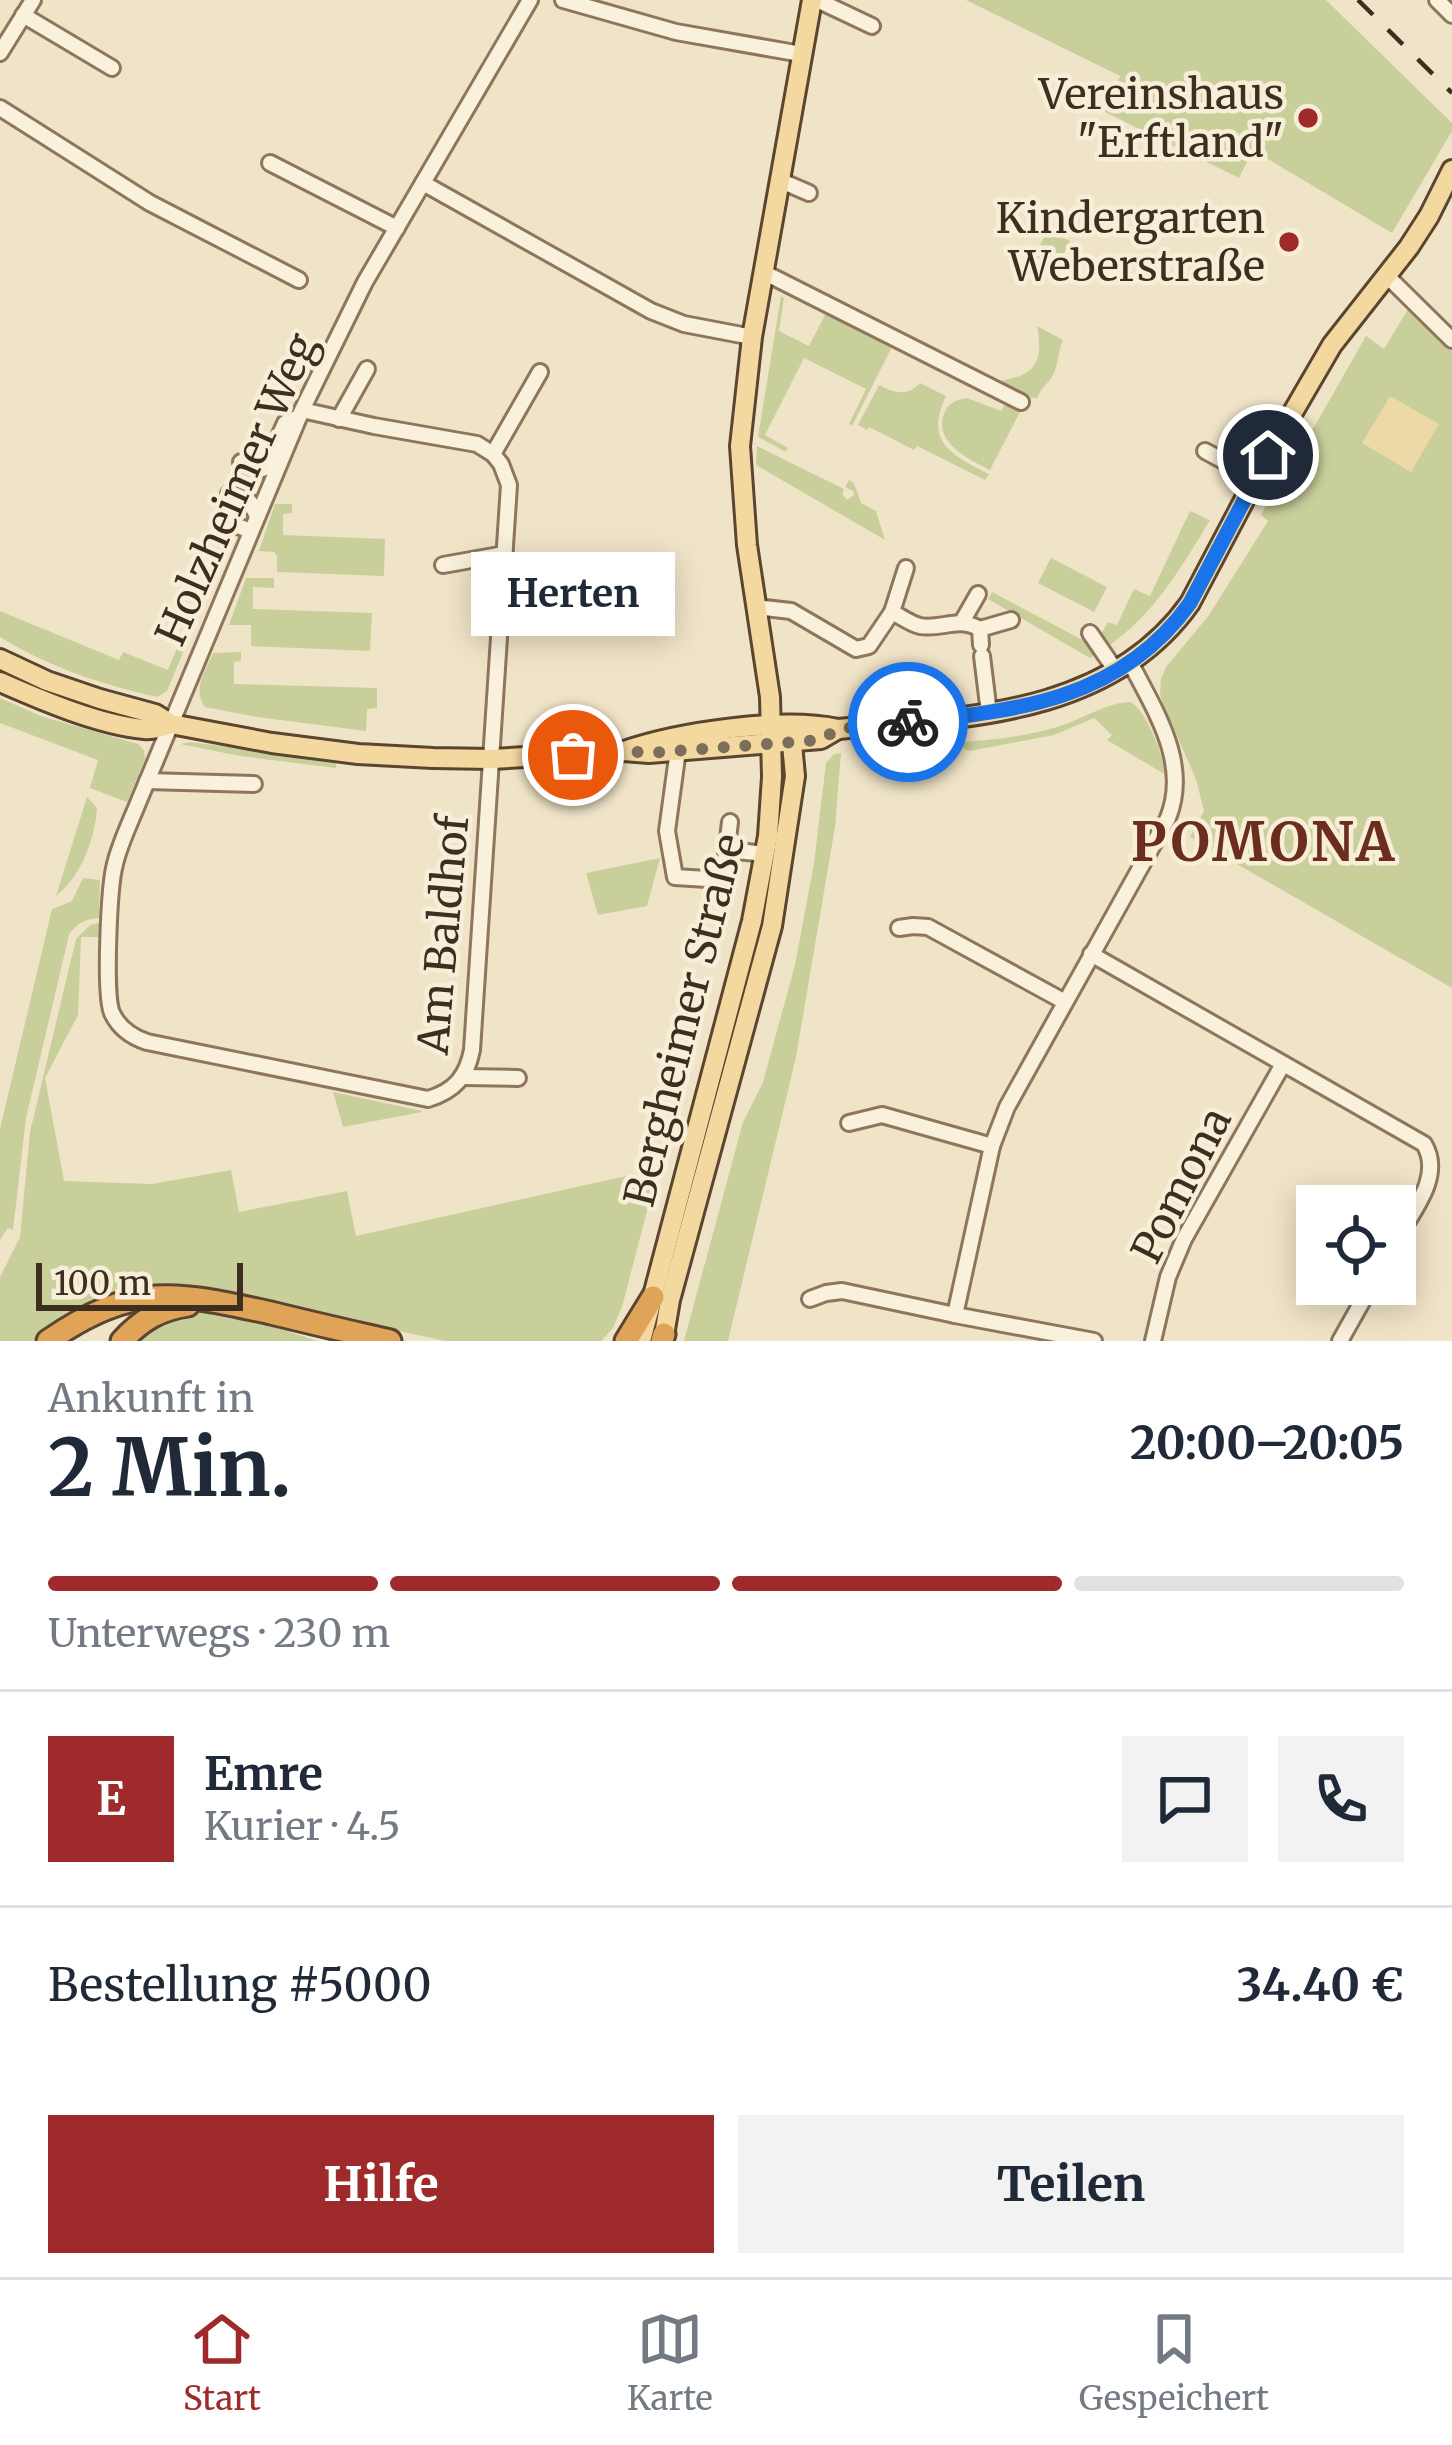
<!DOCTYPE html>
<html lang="de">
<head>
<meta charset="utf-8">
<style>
  body { margin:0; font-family:Merriweather,serif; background:#f2f2f3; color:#1f2937; height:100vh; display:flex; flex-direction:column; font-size:45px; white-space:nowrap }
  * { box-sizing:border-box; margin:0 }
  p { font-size:39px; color:#747a83 }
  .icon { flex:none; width:66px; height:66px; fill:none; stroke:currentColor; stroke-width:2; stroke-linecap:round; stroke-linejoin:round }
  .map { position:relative; height:1341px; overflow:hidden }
  .sheet { display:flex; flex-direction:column; background:#fff; flex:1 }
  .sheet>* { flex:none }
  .controls { position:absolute; left:1296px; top:1185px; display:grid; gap:24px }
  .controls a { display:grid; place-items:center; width:120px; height:120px; border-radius:0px; background:#fff; box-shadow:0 6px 30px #0003; font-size:60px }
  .scale { position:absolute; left:36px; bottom:30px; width:207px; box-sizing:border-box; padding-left:12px; border:6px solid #3d2e20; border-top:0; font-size:33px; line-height:42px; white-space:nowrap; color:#3d2e20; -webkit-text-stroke:9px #f7eed8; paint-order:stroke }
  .pin { position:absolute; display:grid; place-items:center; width:102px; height:102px; color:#fff; margin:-51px; border:6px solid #fff; border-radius:50%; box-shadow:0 3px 12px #0007 }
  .courier { position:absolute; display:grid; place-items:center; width:120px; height:120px; margin:-60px; border:9px solid #1a73e8; border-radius:50%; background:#fff; color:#222; box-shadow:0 3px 15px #0007 }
  .bubble { position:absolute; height:84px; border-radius:0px; background:#fff; box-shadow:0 6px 30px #0003; font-size:39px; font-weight:700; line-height:84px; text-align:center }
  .headline em { font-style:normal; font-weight:700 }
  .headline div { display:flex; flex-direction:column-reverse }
  .headline { display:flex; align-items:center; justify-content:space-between; height:204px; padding:0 48px }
  h1 { font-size:78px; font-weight:700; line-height:90px }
  .bar { display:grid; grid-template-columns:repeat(4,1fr); gap:18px 12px; align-content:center; height:144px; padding:0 48px }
  .bar i { height:15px; border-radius:9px; background:#e0e1e3 }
  .bar .on { background:#9e2a2b }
  .bar p { grid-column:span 4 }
  .line { display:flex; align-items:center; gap:30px; padding:0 48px; border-top:3px solid #e0e1e3 }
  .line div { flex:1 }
  .round { display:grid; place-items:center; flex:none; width:126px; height:126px; border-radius:0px; background:#f2f2f3 }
  .button { display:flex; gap:24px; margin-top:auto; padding:24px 48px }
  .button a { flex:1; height:138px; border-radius:0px; background:#9e2a2b; color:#fff; font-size:48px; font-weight:700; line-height:138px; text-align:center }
  .button a+a { background:#f2f2f3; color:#1f2937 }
  .dock { display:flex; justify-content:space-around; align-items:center; height:168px; border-top:3px solid #e0e1e3; background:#fff; font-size:33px; color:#747a83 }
  .dock a { display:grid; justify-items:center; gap:6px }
  .dock .on { color:#9e2a2b }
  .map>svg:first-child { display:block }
  .green { fill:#c9cf9b }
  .sand { fill:#ecd9a5 }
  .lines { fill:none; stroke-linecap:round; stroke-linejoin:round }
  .minor-casing { stroke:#8d765c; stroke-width:20 }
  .major-casing { stroke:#5b4430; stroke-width:24 }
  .highway-casing { stroke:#5b4430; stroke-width:27 }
  .minor { stroke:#faf1dc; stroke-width:14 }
  .major { stroke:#f3d9a0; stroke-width:18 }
  .highway { stroke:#e0a458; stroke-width:21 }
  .rail { stroke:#3d2e20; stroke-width:4.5; stroke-dasharray:21 21; stroke-linecap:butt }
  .done { stroke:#7c6e5b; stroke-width:12; stroke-dasharray:0 21.6 }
  .route { stroke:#1a73e8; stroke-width:15 }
  .poi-dot { fill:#9e2a2b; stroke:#f7eed8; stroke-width:4.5 }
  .labels { text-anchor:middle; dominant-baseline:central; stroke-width:9; stroke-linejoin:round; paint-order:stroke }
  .poi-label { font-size:42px; fill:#3d2e20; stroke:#f7eed8; text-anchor:end }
  .street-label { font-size:42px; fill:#3d2e20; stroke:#f7eed8 }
  .district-label { font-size:54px; font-weight:bold; letter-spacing:3px; fill:#6b2e1e; stroke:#f7eed8 }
</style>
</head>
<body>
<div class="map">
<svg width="1452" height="1341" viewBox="0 0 1452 1341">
  <rect width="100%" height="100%" fill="#f0e4c8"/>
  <!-- green -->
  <g class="green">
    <path d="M966 0H1326L1452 123V131L1392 233 1253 150 1239 178 1105 112 1120 76Z"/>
    <path d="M1048 230 1070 241 1054 274 1031 262Z"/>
    <path d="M781 296 784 298 779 331 809 346 827 311 894 343 852 426 849 424 866 389 804 358 765 435 788 448 786 452 758 437Z"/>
    <path d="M1408 309 1452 351V988L1190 837 1204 811 1196 779 1164 707 1160 694 1161 679 1166 667 1209 615 1268 521 1261 515 1277 485 1292 466 1366 336 1384 349Z"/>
    <path d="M1037 326 1063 340C1058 350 1059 363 1053 375 1048 384 1041 388 1037 398L1024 397 999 384 1000 381C1038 375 1043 360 1037 326Z"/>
    <path d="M920 383 946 396C924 442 952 455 989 474L985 480 917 446 914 450 869 427 867 430 858 425 879 385C894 393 908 397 920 383Z"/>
    <path d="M967 398 1001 411 1006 402 1021 410 990 470C971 460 933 443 944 414 948 403 956 400 967 398Z"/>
    <path d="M757 446 844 489 842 494 847 500 854 495 853 491 845 487 849 480 854 483 861 503 876 511 885 540 756 465Z"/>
    <path d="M275 504H292V513L283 514V535L385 539 384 576 277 572V556L274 552 259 551Z"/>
    <path d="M1190 511 1210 520C1181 568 1154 615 1107 647L1100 636 1108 622 1117 625 1134 589 1150 596Z"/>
    <path d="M227 527 234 530 167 691 157 697C100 684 49 667 0 637V611L119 660 123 652 168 670Z"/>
    <path d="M1051 558 1107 587 1094 612 1038 583Z"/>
    <path d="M246 578H274V588L253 587V609L372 613 370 651 251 646V625H229Z"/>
    <path d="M992 592 1090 644 1097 654 1090 658 988 599Z"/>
    <path d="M241 652V661L234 662V684L377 688V708L367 709 366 731 257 717 205 707C192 689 205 672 213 653Z"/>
    <path d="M0 698 41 716 138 744 144 750 145 759 127 802 90 788 98 760 0 723Z"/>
    <path d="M1131 702C1147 712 1163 755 1166 775L1107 740 1112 735 1094 718 1054 735 970 751 948 743C986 740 1023 738 1060 726 1083 719 1107 702 1131 702Z"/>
    <path d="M190 742 336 760V768L240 756 180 744Z"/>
    <path d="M841 753 835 827 796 1057 728 1341H684L743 1122 763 1082 795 965 814 863 826 763 834 754Z"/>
    <path d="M87 797 97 808C95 839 81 876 56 896Z"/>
    <path d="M660 858 647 906 598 915 586 873Z"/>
    <path d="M83 878 100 880 99 918C86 919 76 923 69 935L26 1118 13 1230 8 1228 0 1240V1129L52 909 72 901Z"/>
    <path d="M99 923V937H81L78 1015 45 1078 64 1181 152 1184 231 1170 239 1212 347 1191 356 1236 658 1169 622 1307 613 1328 601 1341H445L204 1288 168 1285 131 1289 97 1301 32 1341H0V1277L20 1237 30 1132 60 1006 76 939 90 925Z"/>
    <path d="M333 1092 422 1111V1112L343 1127Z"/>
    <path d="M193 1312C237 1315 277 1327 317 1341H135C152 1323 169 1317 193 1312Z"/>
  </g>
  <!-- sand -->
  <path class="sand" d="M1390 396 1439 424 1411 472 1362 443Z"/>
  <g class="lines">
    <!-- minor casing -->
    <g class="minor-casing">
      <g id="minor">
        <path d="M563 0 676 32 801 54"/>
        <path d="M817 0 872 26"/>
        <path d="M1437 0 1452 15"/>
        <path d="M23 15 112 68"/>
        <path d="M0 53 33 0"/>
        <path d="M0 108 150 203 299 280"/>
        <path d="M270 163 397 228"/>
        <path d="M779 180 809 193"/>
        <path d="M423 183 651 311 684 324 752 337"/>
        <path d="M763 272 1021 402"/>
        <path d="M1386 275 1452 340"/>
        <path d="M302 410 374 426 477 444 493 454 501 464 509 485 472 1050C467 1076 455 1091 428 1099L147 1042C132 1037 119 1028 112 1013 104 995 109 886 115 864 120 843 130 823 138 803L302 410 365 282 530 0"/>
        <path d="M339 419 367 369"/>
        <path d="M1205 451 1257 479"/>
        <path d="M493 454 540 372"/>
        <path d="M241 462 258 470 265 468 285 423 299 417"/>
        <path d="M229 494 250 502 257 516"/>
        <path d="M227 522 251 531"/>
        <path d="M443 565 505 554"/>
        <path d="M906 568 892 612C900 616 911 624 920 626 942 630 958 616 980 629L981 645"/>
        <path d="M756 607 791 611 856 649 869 646 892 612"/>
        <path d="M962 622 978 594"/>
        <path d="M980 629 1011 620"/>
        <path d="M1090 633 1116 671"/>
        <path d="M982 656 989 713"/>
        <path d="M678 750 667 831 675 877 723 880 730 822"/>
        <path d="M147 781 254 784"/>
        <path d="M728 850 765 854"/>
        <path d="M899 928 913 926 928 927 1065 1002"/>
        <path d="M1091 954 1424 1144C1444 1177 1411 1213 1395 1242"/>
        <path d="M464 1077 518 1078"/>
        <path d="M849 1123 882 1115 992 1146"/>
        <path d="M810 1299 826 1293 842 1291 955 1315"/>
        <path d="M1094 1341 955 1315 992 1146 1007 1107 1168 818C1190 763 1155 711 1130 662"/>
        <path d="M1153 1341 1168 1277 1184 1239 1283 1064"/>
        <path d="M1340 1341 1372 1284"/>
      </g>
    </g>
    <!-- major casing -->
    <g class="major-casing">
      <g id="major">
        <path d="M0 659 47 681 100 699 155 714 171 724 272 743 358 754 433 758 492 759 624 751 649 753 821 739 838 729"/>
        <path d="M0 682C41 700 99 725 144 729 153 730 162 727 171 724"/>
        <path d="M624 751C679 732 782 717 838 729 963 718 1110 716 1190 603L1268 455 1332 345 1409 247 1429 216 1452 170"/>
        <path d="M641 1341 752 921 768 836 772 777 770 697 747 545 740 446 752 337 812 0"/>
        <path d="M663 1341 670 1300 772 926 795 776 791 733"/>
      </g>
    </g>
    <!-- highway casing -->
    <g class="highway-casing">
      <g id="highway">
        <path d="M48 1341C133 1282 176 1292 271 1313 311 1323 351 1332 390 1341"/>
        <path d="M122 1341C141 1320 160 1309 188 1305"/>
        <path d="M626 1341 653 1297"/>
        <path d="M662 1341 664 1334"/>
      </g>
    </g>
    <!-- minor -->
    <use href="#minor" class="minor"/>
    <!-- major -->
    <use href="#major" class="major"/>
    <!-- highway -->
    <use href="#highway" class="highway"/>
    <!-- rail -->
    <path class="rail" d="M1358 0 1452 93"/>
  </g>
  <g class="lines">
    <!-- done -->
    <path class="done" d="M573 755 624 751 649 753 821 740 838 729 908 722"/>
    <!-- route -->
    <path class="route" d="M908 722C1017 711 1121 700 1190 603L1268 455"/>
  </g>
  <!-- markers -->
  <g class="poi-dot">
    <circle cx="1308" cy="118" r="12"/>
    <circle cx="1289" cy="242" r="12"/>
  </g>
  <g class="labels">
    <!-- poi labels -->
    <g class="poi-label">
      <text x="1284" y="94">Vereinshaus<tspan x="1284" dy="48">"Erftland"</tspan></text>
      <text x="1265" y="218">Kindergarten<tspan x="1265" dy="48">Weberstraße</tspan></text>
    </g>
    <!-- street labels -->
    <g class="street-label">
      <text transform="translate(236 489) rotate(-66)">Holzheimer Weg</text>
      <text transform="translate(443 935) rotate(-85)">Am Baldhof</text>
      <text transform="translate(684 1020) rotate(-76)">Bergheimer Straße</text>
      <text transform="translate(1181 1185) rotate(-63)">Pomona</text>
    </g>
    <!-- district labels -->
    <g class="district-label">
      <text x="1264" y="842">POMONA</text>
    </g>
  </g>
</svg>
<div class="controls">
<a><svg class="icon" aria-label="locate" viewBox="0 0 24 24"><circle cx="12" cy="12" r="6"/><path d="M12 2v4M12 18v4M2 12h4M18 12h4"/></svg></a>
</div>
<div class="scale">100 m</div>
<div class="pin" style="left:573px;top:755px;background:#ea580c"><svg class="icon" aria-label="bag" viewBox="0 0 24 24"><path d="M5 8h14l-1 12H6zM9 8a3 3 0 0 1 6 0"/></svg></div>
<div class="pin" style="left:1268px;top:455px;background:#1f2937"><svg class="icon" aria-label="home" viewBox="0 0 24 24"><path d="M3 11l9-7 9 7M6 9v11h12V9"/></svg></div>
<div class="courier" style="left:908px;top:722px"><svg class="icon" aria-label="bike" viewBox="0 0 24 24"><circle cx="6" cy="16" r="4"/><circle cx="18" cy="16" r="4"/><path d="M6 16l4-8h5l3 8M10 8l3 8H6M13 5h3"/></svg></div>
<div class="bubble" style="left:471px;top:552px;width:204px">Herten</div>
</div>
<section class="sheet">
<div class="headline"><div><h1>2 Min.</h1><p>Ankunft in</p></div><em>20:00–20:05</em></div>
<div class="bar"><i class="on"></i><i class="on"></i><i class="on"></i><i></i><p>Unterwegs · 230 m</p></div>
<div class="line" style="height:216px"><b class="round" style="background:#9e2a2b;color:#fff">E</b><div><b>Emre</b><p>Kurier · 4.5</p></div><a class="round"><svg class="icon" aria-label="chat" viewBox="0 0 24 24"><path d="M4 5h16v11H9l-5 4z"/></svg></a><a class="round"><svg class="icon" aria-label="phone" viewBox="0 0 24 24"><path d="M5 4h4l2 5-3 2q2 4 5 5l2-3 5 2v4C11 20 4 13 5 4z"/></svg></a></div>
<div class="line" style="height:156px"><div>Bestellung #5000</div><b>34.40 €</b></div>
<div class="button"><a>Hilfe</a><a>Teilen</a></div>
</section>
<nav class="dock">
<a class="on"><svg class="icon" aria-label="home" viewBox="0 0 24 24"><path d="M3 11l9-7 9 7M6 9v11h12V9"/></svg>Start</a>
<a><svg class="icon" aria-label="map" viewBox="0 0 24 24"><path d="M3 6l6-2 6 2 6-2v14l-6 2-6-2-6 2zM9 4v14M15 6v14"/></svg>Karte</a>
<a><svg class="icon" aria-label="saved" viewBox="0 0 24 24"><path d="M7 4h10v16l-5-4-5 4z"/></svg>Gespeichert</a>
</nav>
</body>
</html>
